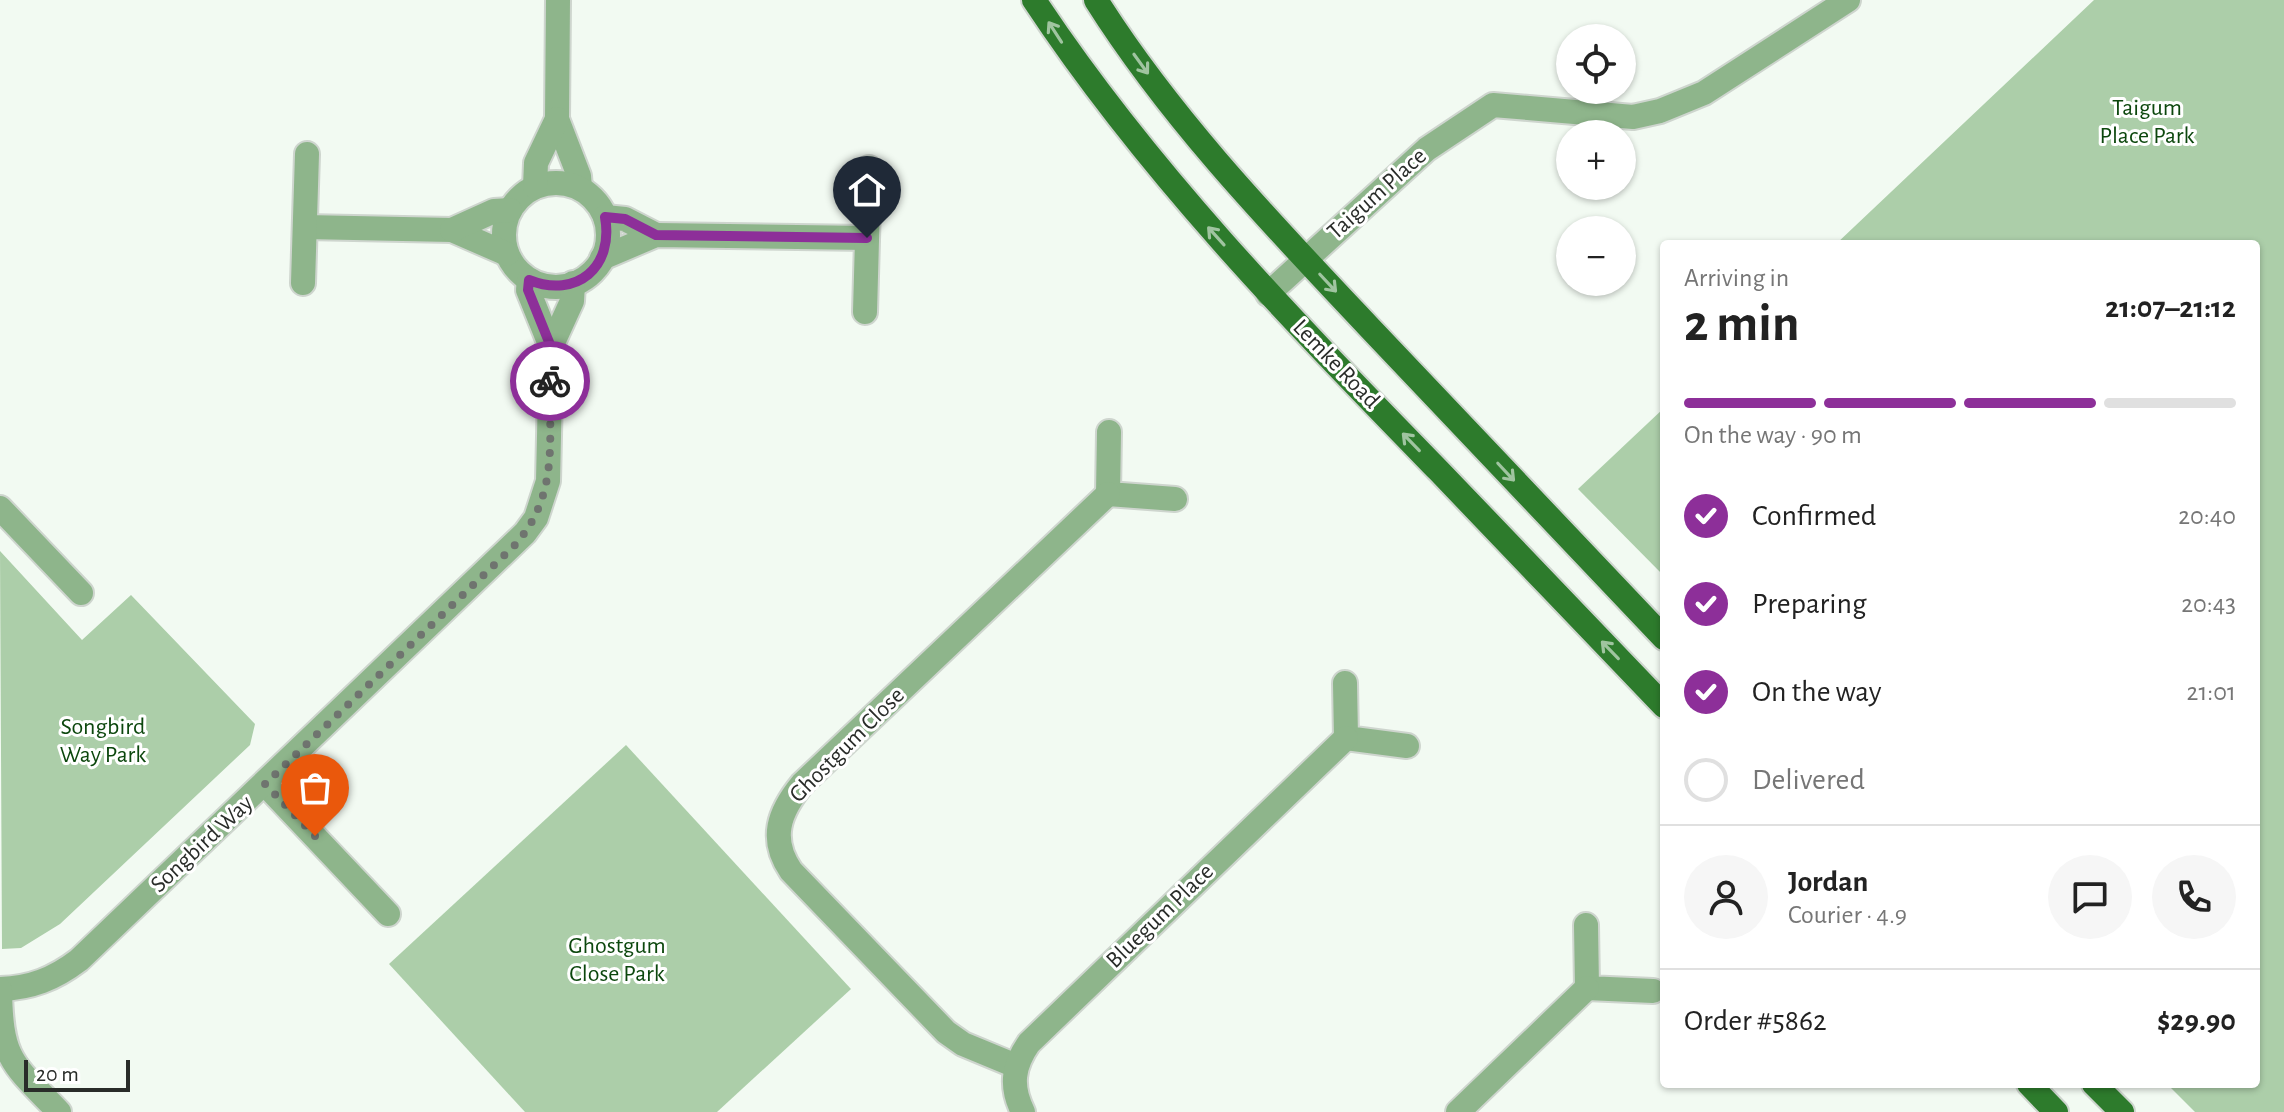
<!DOCTYPE html>
<html lang="en">
<head>
<meta charset="utf-8">
<style>
  body { margin:0; font-family:"Alegreya Sans",sans-serif; background:#f6f6f6; color:#222; height:100vh; display:flex; flex-direction:column; font-size:30px; white-space:nowrap }
  * { box-sizing:border-box; margin:0 }
  p { font-size:26px; color:#767676 }
  .icon { flex:none; width:44px; height:44px; fill:none; stroke:currentColor; stroke-width:2; stroke-linecap:round; stroke-linejoin:round }
  .map { position:relative; flex:1; overflow:hidden }
  .side { position:absolute; left:1660px; top:240px; width:600px; height:848px; display:flex; flex-direction:column; background:#fff; border-radius:8px; box-shadow:0 2px 6px #0004 }
  .side>* { flex:none }
  .controls { position:absolute; left:1556px; top:24px; display:grid; gap:16px }
  .controls a { display:grid; place-items:center; width:80px; height:80px; border-radius:50%; background:#fff; box-shadow:0 2px 6px #0004; font-size:40px }
  .scale { position:absolute; left:24px; bottom:20px; width:106px; box-sizing:border-box; padding-left:8px; border:4px solid #292c29; border-top:0; font-size:22px; line-height:28px; white-space:nowrap; color:#292c29; -webkit-text-stroke:6px #fff; paint-order:stroke }
  .pin { position:absolute; display:grid; place-items:center; width:68px; height:68px; color:#fff; margin:-82px -34px; border-radius:50% 50% 50% 0; rotate:-45deg; box-shadow:0 0 8px #0007 }
  .pin .icon { rotate:45deg }
  .courier { position:absolute; display:grid; place-items:center; width:80px; height:80px; margin:-40px; border:6px solid #8d2f99; border-radius:50%; background:#fff; color:#222; box-shadow:0 2px 10px #0007 }
  .overview em { font-style:normal; font-weight:700 }
  .overview div { display:flex; flex-direction:column-reverse }
  .overview { display:flex; align-items:center; justify-content:space-between; height:136px; padding:0 24px }
  h1 { font-size:52px; font-weight:700; line-height:60px }
  .bar { display:grid; grid-template-columns:repeat(4,1fr); gap:12px 8px; align-content:center; height:96px; padding:0 24px }
  .bar i { height:10px; border-radius:6px; background:#e0e0e0 }
  .bar .active { background:#8d2f99 }
  .bar p { grid-column:span 4 }
  .line { display:flex; align-items:center; gap:20px; padding:0 24px; border-top:2px solid #e0e0e0 }
  .line div { flex:1 }
  .round { display:grid; place-items:center; flex:none; width:84px; height:84px; border-radius:42px; background:#f6f6f6 }
  ol { padding:0 24px; list-style:none }
  li { display:flex; align-items:center; gap:24px; height:88px }
  li p { margin-inline-start:auto }
  li .icon { padding:8px; border-radius:50%; background:#8d2f99; color:#fff; stroke-width:4 }
  li:last-child { color:#767676 }
  li i { width:44px; height:44px; border:4px solid #e0e0e0; border-radius:50% }
  .map>svg:first-child { display:block }
  .green { fill:#accea9 }
  .lines { fill:none; stroke-linecap:round; stroke-linejoin:round }
  .minor-casing { stroke:#ced5ce; stroke-width:28 }
  .major-casing { stroke:#ced5ce; stroke-width:28 }
  .minor { stroke:#8eb58b; stroke-width:24 }
  .major { stroke:#2d7b2c; stroke-width:24 }
  .oneway { stroke:#a0c4a0 }
  .done { stroke:#6f746f; stroke-width:8; stroke-dasharray:0 14.4 }
  .route { stroke:#8d2f99; stroke-width:10 }
  .labels { text-anchor:middle; dominant-baseline:central; stroke-width:6; stroke-linejoin:round; paint-order:stroke }
  .park-label { font-size:24px; fill:#0c470d; stroke:#fff }
  .street-label { font-size:24px; fill:#292c29; stroke:#fff }
</style>
</head>
<body>
<div class="map">
<svg width="2284" height="1112" viewBox="0 0 2284 1112">
  <rect width="100%" height="100%" fill="#f2faf2"/>
  <!-- green -->
  <g class="green">
    <path d="M2094 0H2284V1112H2195L2167 1084H2256V244H1836Z"/>
    <path d="M1664 408V576L1578 489Z"/>
    <path d="M0 551 82 640 131 595 255 724 250 745 60 924 21 948 2 949Z"/>
    <path d="M626 745 851 989 717 1112H525L389 964Z"/>
  </g>
  <g class="lines">
    <!-- minor casing -->
    <g class="minor-casing">
      <g id="minor">
        <path d="M558 0 557 119 579 176 580 188"/>
        <circle cx="556" cy="235" r="52"/>
        <path d="M535 187 536 163 557 119"/>
        <path d="M605 217 625 219 656 235"/>
        <path d="M305 227 452 230 507 254"/>
        <path d="M452 230 494 211 510 210"/>
        <path d="M602 258 656 235 867 238"/>
        <path d="M529 280 528 290 551 347"/>
        <path d="M303 283 307 154"/>
        <path d="M1268 294 1427 149 1493 105 1633 117 1660 111 1704 93 1848 0"/>
        <path d="M865 312 869 168"/>
        <path d="M1109 432 1108 494 1175 499"/>
        <path d="M0 508 81 593"/>
        <path d="M1345 683 1346 738 1407 746"/>
        <path d="M265 784 388 914"/>
        <path d="M1586 925 1587 988 1653 991"/>
        <path d="M0 989C31 988 54 979 79 960L525 533 536 518 548 481 551 347 572 301 573 283"/>
        <path d="M0 990C1 1060 12 1063 59 1112"/>
        <path d="M1016 1066 963 1044 946 1032 791 871C769 839 779 812 802 784L1108 494"/>
        <path d="M1023 1112C1010 1086 1013 1066 1029 1043L1346 738"/>
        <path d="M1458 1112 1587 988"/>
      </g>
    </g>
    <!-- major casing -->
    <g class="major-casing">
      <g id="major">
        <path d="M1034 0C1149 174 1294 322 1439 471 1514 549 1589 628 1664 706"/>
        <path d="M1096 0C1171 119 1271 223 1368 326 1466 430 1564 534 1664 638"/>
        <path d="M2029 1084 2056 1112"/>
        <path d="M2094 1084 2122 1112"/>
      </g>
    </g>
    <!-- minor -->
    <use href="#minor" class="minor"/>
    <!-- major -->
    <use href="#major" class="major"/>
  </g>
  <!-- one-way arrows -->
  <defs><path id="oneway-shaft" d="M-6 0H5M1.5-3L5.5 0L1.5 3" fill="none" stroke-width="1.6" stroke-linecap="round" stroke-linejoin="round" transform="scale(2)"/></defs>
  <g class="oneway">
    <use href="#oneway-shaft" transform="translate(1055 32) rotate(-123)"/>
    <use href="#oneway-shaft" transform="translate(1141 64) rotate(54)"/>
    <use href="#oneway-shaft" transform="translate(1216 236) rotate(-132)"/>
    <use href="#oneway-shaft" transform="translate(1328 283) rotate(47)"/>
    <use href="#oneway-shaft" transform="translate(1411 442) rotate(-134)"/>
    <use href="#oneway-shaft" transform="translate(1506 472) rotate(47)"/>
    <use href="#oneway-shaft" transform="translate(1610 650) rotate(-134)"/>
  </g>
  <g class="lines">
    <!-- done -->
    <path class="done" d="M315 836 265 784 514 546C559 496 549 444 550 381"/>
    <!-- route -->
    <path class="route" d="M550 381 551 347 528 290 529 280C577 299 614 267 605 217L625 219 656 235 867 238"/>
  </g>
  <g class="labels">
    <!-- park labels -->
    <g class="park-label">
      <text x="2147" y="108">Taigum<tspan x="2147" dy="28">Place Park</tspan></text>
      <text x="103" y="727">Songbird<tspan x="103" dy="28">Way Park</tspan></text>
      <text x="617" y="946">Ghostgum<tspan x="617" dy="28">Close Park</tspan></text>
    </g>
    <!-- street labels -->
    <g class="street-label">
      <text transform="translate(1377 194) rotate(-42)">Taigum Place</text>
      <text transform="translate(1336 364) rotate(46)">Lemke Road</text>
      <text transform="translate(847 745) rotate(-45)">Ghostgum Close</text>
      <text transform="translate(202 844) rotate(-43)">Songbird Way</text>
      <text transform="translate(1160 916) rotate(-44)">Bluegum Place</text>
    </g>
  </g>
</svg>
<div class="controls">
<a><svg class="icon" aria-label="locate" viewBox="0 0 24 24"><circle cx="12" cy="12" r="6"/><path d="M12 2v4M12 18v4M2 12h4M18 12h4"/></svg></a>
<a>+</a>
<a>−</a>
</div>
<div class="scale">20 m</div>
<div class="pin" style="left:315px;top:836px;background:#ea580c"><svg class="icon" aria-label="bag" viewBox="0 0 24 24"><path d="M5 8h14l-1 12H6zM9 8a3 3 0 0 1 6 0"/></svg></div>
<div class="pin" style="left:867px;top:238px;background:#1f2937"><svg class="icon" aria-label="home" viewBox="0 0 24 24"><path d="M3 11l9-7 9 7M6 9v11h12V9"/></svg></div>
<div class="courier" style="left:550px;top:381px"><svg class="icon" aria-label="bike" viewBox="0 0 24 24"><circle cx="6" cy="16" r="4"/><circle cx="18" cy="16" r="4"/><path d="M6 16l4-8h5l3 8M10 8l3 8H6M13 5h3"/></svg></div>
<section class="side">
<div class="overview"><div><h1>2 min</h1><p>Arriving in</p></div><em>21:07–21:12</em></div>
<div class="bar"><i class="active"></i><i class="active"></i><i class="active"></i><i></i><p>On the way · 90 m</p></div>
<ol>
<li><svg class="icon" aria-label="check" viewBox="0 0 24 24"><path d="M5 12l5 5 9-10"/></svg>Confirmed<p>20:40</p></li>
<li><svg class="icon" aria-label="check" viewBox="0 0 24 24"><path d="M5 12l5 5 9-10"/></svg>Preparing<p>20:43</p></li>
<li><svg class="icon" aria-label="check" viewBox="0 0 24 24"><path d="M5 12l5 5 9-10"/></svg>On the way<p>21:01</p></li>
<li><i></i>Delivered</li>
</ol>
<div class="line" style="height:144px"><a class="round"><svg class="icon" aria-label="person" viewBox="0 0 24 24"><circle cx="12" cy="8" r="4"/><path d="M4 21q1-7 8-7t8 7"/></svg></a><div><b>Jordan</b><p>Courier · 4.9</p></div><a class="round"><svg class="icon" aria-label="chat" viewBox="0 0 24 24"><path d="M4 5h16v11H9l-5 4z"/></svg></a><a class="round"><svg class="icon" aria-label="phone" viewBox="0 0 24 24"><path d="M5 4h4l2 5-3 2q2 4 5 5l2-3 5 2v4C11 20 4 13 5 4z"/></svg></a></div>
<div class="line" style="height:104px"><div>Order #5862</div><b>$29.90</b></div>
</section>
</div>
</body>
</html>
